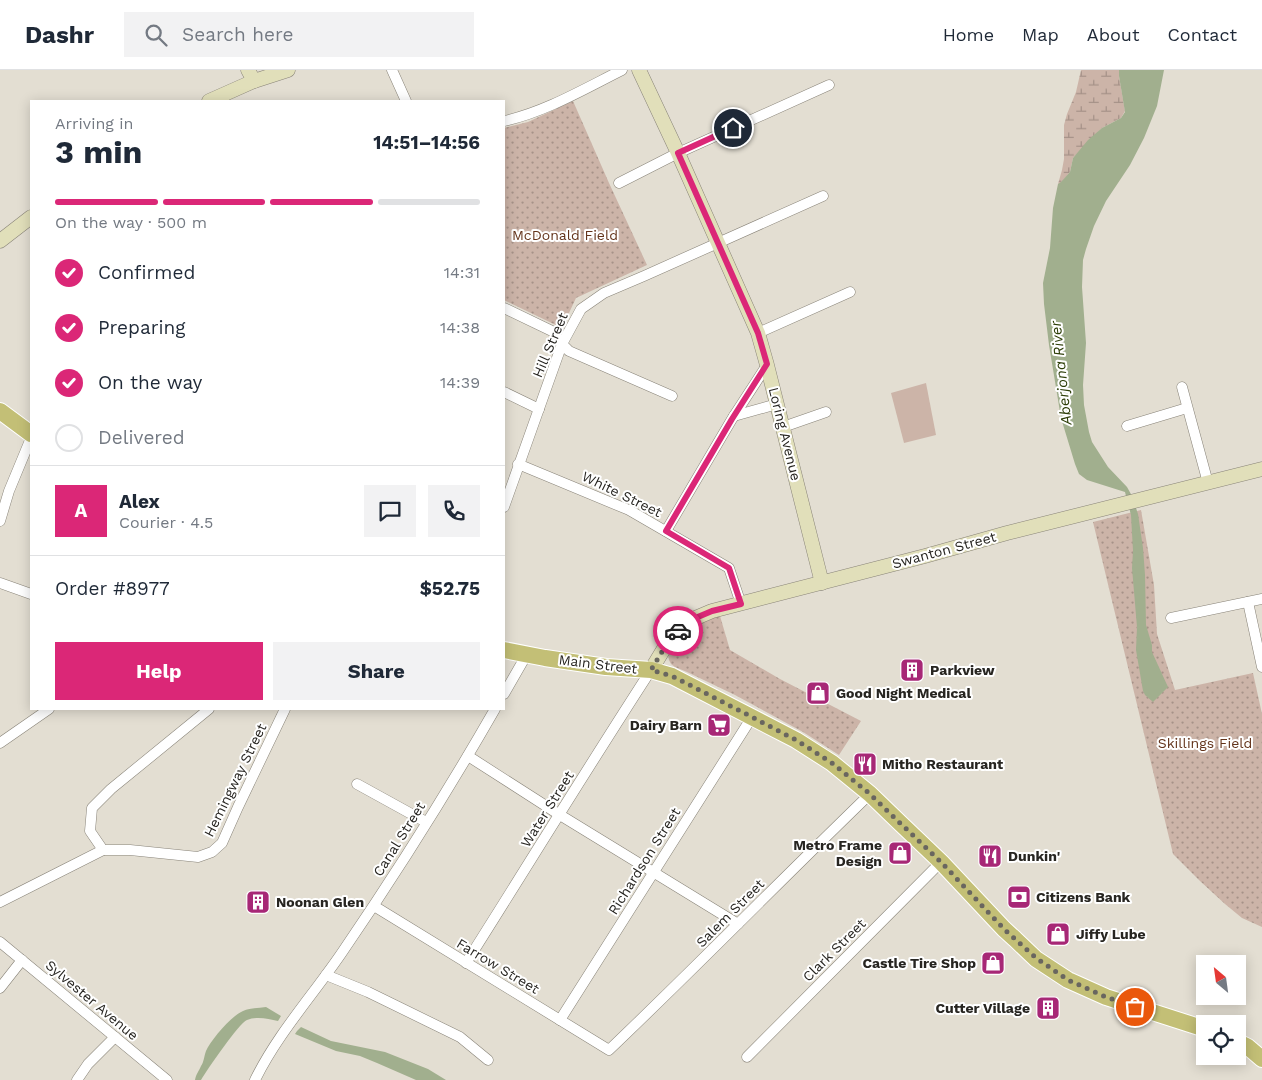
<!DOCTYPE html>
<html lang="en">
<head>
<meta charset="utf-8">
<style>
  body { margin:0; font-family:"Work Sans",sans-serif; background:#f2f2f3; color:#1f2937; height:100vh; display:flex; flex-direction:column; font-size:19px; white-space:nowrap }
  * { box-sizing:border-box; margin:0 }
  p { font-size:16px; color:#747a83 }
  .icon { flex:none; width:28px; height:28px; fill:none; stroke:currentColor; stroke-width:2; stroke-linecap:round; stroke-linejoin:round }
  .map { position:relative; flex:1; overflow:hidden }
  .details { position:absolute; left:30px; top:30px; width:475px; height:610px; display:flex; flex-direction:column; background:#fff; border-radius:0px; box-shadow:0 2px 12px #0003 }
  .details>* { flex:none }
  .needle { width:32px; rotate:331deg }
  .controls { position:absolute; left:1196px; top:885px; display:grid; gap:10px }
  .controls a { display:grid; place-items:center; width:50px; height:50px; border-radius:0px; background:#fff; box-shadow:0 2px 12px #0003; font-size:25px }
  .pin { position:absolute; display:grid; place-items:center; width:42px; height:42px; color:#fff; margin:-21px; border:2px solid #fff; border-radius:50%; box-shadow:0 1px 5px #0007 }
  .courier { position:absolute; display:grid; place-items:center; width:50px; height:50px; margin:-25px; border:4px solid #db2777; border-radius:50%; background:#fff; color:#222; box-shadow:0 1px 6px #0007 }
  .overview em { font-style:normal; font-weight:700 }
  .overview div { display:flex; flex-direction:column-reverse }
  .overview { display:flex; align-items:center; justify-content:space-between; height:85px; padding:0 25px }
  h1 { font-size:32px; font-weight:700; line-height:38px }
  .bar { display:grid; grid-template-columns:repeat(4,1fr); gap:8px 5px; align-content:center; height:60px; padding:0 25px }
  .bar i { height:6px; border-radius:4px; background:#e0e1e3 }
  .bar .current { background:#db2777 }
  .bar p { grid-column:span 4 }
  .line { display:flex; align-items:center; gap:12px; padding:0 25px; border-top:1px solid #e0e1e3 }
  .line div { flex:1 }
  .round { display:grid; place-items:center; flex:none; width:52px; height:52px; border-radius:0px; background:#f2f2f3 }
  ol { padding:0 25px; list-style:none }
  li { display:flex; align-items:center; gap:15px; height:55px }
  li p { margin-inline-start:auto }
  li .icon { padding:5px; border-radius:50%; background:#db2777; color:#fff; stroke-width:4 }
  li:last-child { color:#747a83 }
  li i { width:28px; height:28px; border:2px solid #e0e1e3; border-radius:50% }
  .primary-button { display:flex; gap:10px; margin-top:auto; padding:10px 25px }
  .primary-button a { flex:1; height:58px; border-radius:0px; background:#db2777; color:#fff; font-size:20px; font-weight:700; line-height:58px; text-align:center }
  .primary-button a+a { background:#f2f2f3; color:#1f2937 }
  header { display:flex; align-items:center; gap:30px; box-sizing:border-box; height:70px; padding:0 25px; background:#fff; border-bottom:1px solid #e0e1e3 }
  header strong { font-size:24px }
  nav { display:flex; gap:28px; margin-inline-start:auto; font-size:18px }
  .search { width:350px; height:45px; background:#f2f2f3; display:flex; align-items:center; gap:12px; box-sizing:border-box; padding:0 18px; border-radius:0px; color:#747a83; font-size:19px }
  .map>svg:first-child { display:block }
  .grass { fill:#ccb4a8 }
  .wetland { fill:url(#wetland-marsh) }
  .park { fill:url(#park-dots) }
  .water { fill:#a1af8e }
  .lines { fill:none; stroke-linecap:round; stroke-linejoin:round }
  .street-casing { stroke:#888378; stroke-width:11 }
  .secondary-casing { stroke:#888378; stroke-width:15 }
  .primary-casing { stroke:#fff; stroke-width:18 }
  .street { stroke:#fff; stroke-width:10 }
  .secondary { stroke:#e1dfba; stroke-width:14 }
  .primary { stroke:#c3bf76; stroke-width:16 }
  .done { stroke:#69665f; stroke-width:5; stroke-dasharray:0 9 }
  .route { stroke:#db2777; stroke-width:6 }
  .labels { text-anchor:middle; dominant-baseline:central; stroke-width:4; stroke-linejoin:round; paint-order:stroke }
  .park-label { font-size:14px; fill:#63331a; stroke:#fff }
  .street-label { font-size:14px; fill:#272521; stroke:#fff }
  .poi-label { font-size:14px; font-weight:bold; fill:#272521; stroke:#fff; text-anchor:start }
  .water-label { font-size:15px; font-style:italic; fill:#2d3e08; stroke:#fff }
</style>
</head>
<body>
<header>
<strong>Dashr</strong>
<div class="search"><svg class="icon" aria-label="search" viewBox="0 0 24 24"><circle cx="10" cy="10" r="6"/><path d="M15 15l6 6"/></svg>Search here</div>
<nav><a>Home</a><a>Map</a><a>About</a><a>Contact</a></nav>
</header>
<div class="map">
<svg width="1262" height="1010" viewBox="0 0 1262 1010">
  <defs>
    <pattern id="wetland-marsh" width="20" height="14" patternUnits="userSpaceOnUse" patternTransform="scale(1.25)"><rect width="20" height="14" fill="#ccb4a8"/><path d="M1 5h8M5 5V1M11 12h8M15 12V8" fill="none" stroke="#a69288"/></pattern>
    <pattern id="park-dots" width="8" height="8" patternUnits="userSpaceOnUse" patternTransform="scale(1.25)"><rect width="8" height="8" fill="#ccb4a8"/><path d="M2 2h.1M6 6h.1" fill="none" stroke="#a69288" stroke-width="1.8" stroke-linecap="round"/></pattern>
  </defs>
  <rect width="100%" height="100%" fill="#e3ded2"/>
  <!-- grass -->
  <path class="grass" d="M926 313 936 365 904 373 891 323Z"/>
  <!-- wetland -->
  <path class="wetland" d="M1081 0H1119V6L1125 41 1121 48 1102 58 1073 88 1070 102 1061 113 1058 114 1062 100 1064 89V55L1067 44 1076 22Z"/>
  <!-- park -->
  <g class="park">
    <path d="M573 31 609 113 647 195 576 228 562 258 504 230V58L528 52Z"/>
    <path d="M1141 440 1154 515 1157 564 1175 620 1253 603 1262 644V857L1242 848 1225 834 1200 811 1173 784 1093 452Z"/>
    <path d="M720 546 730 580 780 609 861 651 839 685 803 662 735 625 687 602 675 597 671 594 669 590 668 584 669 579 691 554Z"/>
  </g>
  <!-- water -->
  <g class="water">
    <path d="M1119 0H1164L1157 36 1144 68 1130 95 1106 131 1094 156 1086 179 1083 190 1082 217 1086 273 1083 315 1084 335 1089 362 1092 372 1108 397 1127 417 1132 426 1138 444 1143 478 1145 505 1146 555 1152 575V582L1168 617 1153 632 1145 625 1143 621 1136 580 1137 557 1132 498 1133 481 1131 445 1125 422 1087 410 1079 404 1075 394 1061 348 1049 275 1044 234 1043 213 1050 178 1053 138 1058 114 1061 112 1070 102 1073 88 1088 70 1102 58 1121 48 1125 42 1119 6Z"/>
    <path d="M266 937 281 946 278 951C268 949 258 946 247 950 239 953 207 1000 201 1010H195C196 1004 199 1001 201 996 204 992 204 986 206 981 211 970 231 946 243 941 250 938 258 938 266 937Z"/>
    <path d="M301 957 331 971 385 982 428 999 446 1010H416L377 993 360 986 336 981 295 964 297 961Z"/>
  </g>
  <g class="lines">
    <!-- street casing -->
    <g class="street-casing">
      <g id="street">
        <path d="M392 0 406 31"/>
        <path d="M504 51C545 42 584 19 622 0"/>
        <path d="M619 113 678 83 829 15"/>
        <path d="M504 238 554 262 562 274 569 281 672 326"/>
        <path d="M758 263 850 222"/>
        <path d="M1182 317 1208 413"/>
        <path d="M504 322 539 339"/>
        <path d="M734 346 777 334"/>
        <path d="M1127 356 1187 338"/>
        <path d="M783 357 826 342"/>
        <path d="M518 394 629 440 729 498 741 534"/>
        <path d="M504 437 562 274 581 239 604 223 644 206 823 126"/>
        <path d="M0 451 9 421 31 368"/>
        <path d="M666 461 732 349 767 295"/>
        <path d="M0 513 31 524"/>
        <path d="M1248 532 1262 597"/>
        <path d="M1171 548 1262 529"/>
        <path d="M504 624 527 584"/>
        <path d="M0 673 49 639"/>
        <path d="M468 686 560 745 738 854"/>
        <path d="M357 714 426 752"/>
        <path d="M103 780 90 761 92 738 111 719 209 639"/>
        <path d="M0 832 103 780H130L198 787 212 782 222 773 238 737 285 639"/>
        <path d="M374 836 609 980C697 896 782 809 870 724"/>
        <path d="M0 872 167 1010"/>
        <path d="M466 893C528 795 588 697 651 600"/>
        <path d="M326 905 368 922 460 967 488 990"/>
        <path d="M0 918 22 890"/>
        <path d="M560 950 752 647"/>
        <path d="M747 987 941 792"/>
        <path d="M77 1010 88 994 115 967"/>
        <path d="M255 1010C278 963 314 924 343 881 397 802 448 721 495 639"/>
      </g>
    </g>
    <!-- secondary casing -->
    <g class="secondary-casing">
      <g id="secondary">
        <path d="M248 0 254 11"/>
        <path d="M639 0 678 83 758 263 767 295 822 513"/>
        <path d="M209 31 254 11 288 0"/>
        <path d="M0 171 31 147"/>
        <path d="M651 600 668 572 686 552 712 541 925 486 1007 463 1262 399"/>
      </g>
    </g>
    <!-- primary casing -->
    <g class="primary-casing">
      <g id="primary">
        <path d="M0 341 31 364"/>
        <path d="M504 580 545 588 606 597 651 600 672 606 796 670 832 693 870 724 899 752 941 792 1004 859 1015 869 1036 889 1068 910 1106 927 1205 959"/>
        <path d="M1238 972 1248 977 1262 989"/>
      </g>
    </g>
    <!-- street -->
    <use href="#street" class="street"/>
    <!-- secondary -->
    <use href="#secondary" class="secondary"/>
    <!-- primary -->
    <use href="#primary" class="primary"/>
  </g>
  <g class="lines">
    <!-- done -->
    <path class="done" d="M678 561 668 572 651 600 672 606 750 646 796 670 832 693 870 724 899 752 941 792 1004 859 1036 888 1068 910 1106 927 1135 937"/>
    <!-- route -->
    <path class="route" d="M678 561 686 552 712 541 741 534 729 498 666 461 732 349 767 294 758 263 678 83 733 58"/>
  </g>
  <!-- icons -->
  <defs>
    <g id="building-square" transform="scale(1.25)"><rect x="-9" y="-9" width="18" height="18" rx="4" fill="#a72776" stroke="#fff"/><path d="M-4-6H4V6H1V3H-1V6H-4ZM-2.5-4.3h1.7v1.8h-1.7ZM.8-4.3h1.7v1.8H.8ZM-2.5-1h1.7V.8h-1.7ZM.8-1h1.7V.8H.8Z" fill="#fff"/></g>
    <g id="shop-square" transform="scale(1.25)"><rect x="-9" y="-9" width="18" height="18" rx="4" fill="#a72776" stroke="#fff"/><path d="M-5-2.5h2.3a2.7 3.5 0 0 1 5.4 0H5L5.5 6h-11ZM-1.5-2.5h3a1.5 2.3 0 0 0-3 0Z" fill="#fff"/></g>
    <g id="supermarket-square" transform="scale(1.25)"><rect x="-9" y="-9" width="18" height="18" rx="4" fill="#a72776" stroke="#fff"/><path d="M-6-5.5h2.5l.6 2H6L4.5 2H-2.5L-4.4-4H-6ZM-1.5 3.2a1.3 1.3 0 1 0 .1 0ZM3 3.2a1.3 1.3 0 1 0 .1 0Z" fill="#fff"/></g>
    <g id="restaurant-square" transform="scale(1.25)"><rect x="-9" y="-9" width="18" height="18" rx="4" fill="#a72776" stroke="#fff"/><path d="M-5-6h1v4h1v-4h1v4h1v-4h1v5L-1.5 .5V6h-2V.5L-5-1ZM5-6V6H3V1.5H1.5Q1.5-4 5-6Z" fill="#fff"/></g>
    <g id="bank-square" transform="scale(1.25)"><rect x="-9" y="-9" width="18" height="18" rx="4" fill="#a72776" stroke="#fff"/><path d="M-6-4H6V4H-6ZM0-2.3a2.3 2.3 0 1 0 0 4.6a2.3 2.3 0 1 0 0-4.6Z" fill="#fff"/></g>
  </defs>
  <g fill-rule="evenodd">
    <use href="#building-square" x="912" y="600"/>
    <use href="#shop-square" x="818" y="623"/>
    <use href="#supermarket-square" x="719" y="655"/>
    <use href="#restaurant-square" x="865" y="694"/>
    <use href="#shop-square" x="900" y="783"/>
    <use href="#restaurant-square" x="990" y="786"/>
    <use href="#bank-square" x="1019" y="827"/>
    <use href="#building-square" x="258" y="832"/>
    <use href="#shop-square" x="1058" y="864"/>
    <use href="#shop-square" x="993" y="893"/>
    <use href="#building-square" x="1048" y="938"/>
  </g>
  <g class="labels">
    <!-- park labels -->
    <g class="park-label">
      <text x="565" y="165">McDonald Field</text>
      <text x="1205" y="673">Skillings Field</text>
    </g>
    <!-- street labels -->
    <g class="street-label">
      <text transform="translate(550 275) rotate(-67)">Hill Street</text>
      <text transform="translate(785 364) rotate(76)">Loring Avenue</text>
      <text transform="translate(622 424) rotate(26)">White Street</text>
      <text transform="translate(944 480) rotate(-15)">Swanton Street</text>
      <text transform="translate(598 594) rotate(7)">Main Street</text>
      <text transform="translate(235 710) rotate(-64)">Hemingway Street</text>
      <text transform="translate(547 739) rotate(-58)">Water Street</text>
      <text transform="translate(399 769) rotate(-58)">Canal Street</text>
      <text transform="translate(644 791) rotate(-58)">Richardson Street</text>
      <text transform="translate(730 843) rotate(-45)">Salem Street</text>
      <text transform="translate(834 880) rotate(-45)">Clark Street</text>
      <text transform="translate(498 896) rotate(31)">Farrow Street</text>
      <text transform="translate(92 930) rotate(40)">Sylvester Avenue</text>
    </g>
    <!-- poi labels -->
    <g class="poi-label">
      <text x="930" y="600">Parkview</text>
      <text x="836" y="623">Good Night Medical</text>
      <text x="702" y="655" text-anchor="end">Dairy Barn</text>
      <text x="882" y="694">Mitho Restaurant</text>
      <text x="882" y="775" text-anchor="end">Metro Frame<tspan x="882" dy="16">Design</tspan></text>
      <text x="1008" y="786">Dunkin'</text>
      <text x="1036" y="827">Citizens Bank</text>
      <text x="276" y="832">Noonan Glen</text>
      <text x="1076" y="864">Jiffy Lube</text>
      <text x="976" y="893" text-anchor="end">Castle Tire Shop</text>
      <text x="1030" y="938" text-anchor="end">Cutter Village</text>
    </g>
    <!-- water labels -->
    <g class="water-label">
      <text transform="translate(1061 303) rotate(-96)">Aberjona River</text>
    </g>
  </g>
</svg>
<div class="controls">
<a><svg class="needle" viewBox="-14 -14 28 28"><path d="M0-13l5 13h-10z" fill="#e53935"/><path d="M0 13l5-13h-10z" fill="#747a83"/></svg></a>
<a><svg class="icon" aria-label="locate" viewBox="0 0 24 24"><circle cx="12" cy="12" r="6"/><path d="M12 2v4M12 18v4M2 12h4M18 12h4"/></svg></a>
</div>
<div class="pin" style="left:1135px;top:937px;background:#ea580c"><svg class="icon" aria-label="bag" viewBox="0 0 24 24"><path d="M5 8h14l-1 12H6zM9 8a3 3 0 0 1 6 0"/></svg></div>
<div class="pin" style="left:733px;top:58px;background:#1f2937"><svg class="icon" aria-label="home" viewBox="0 0 24 24"><path d="M3 11l9-7 9 7M6 9v11h12V9"/></svg></div>
<div class="courier" style="left:678px;top:561px"><svg class="icon" aria-label="car" viewBox="0 0 24 24"><path d="M5 17H2v-5l4-1 3-4h7l3 4 3 1v5h-3M9 17h6M6 11h13"/><circle cx="7" cy="17" r="2"/><circle cx="17" cy="17" r="2"/></svg></div>
<section class="details">
<div class="overview"><div><h1>3 min</h1><p>Arriving in</p></div><em>14:51–14:56</em></div>
<div class="bar"><i class="current"></i><i class="current"></i><i class="current"></i><i></i><p>On the way · 500 m</p></div>
<ol>
<li><svg class="icon" aria-label="check" viewBox="0 0 24 24"><path d="M5 12l5 5 9-10"/></svg>Confirmed<p>14:31</p></li>
<li><svg class="icon" aria-label="check" viewBox="0 0 24 24"><path d="M5 12l5 5 9-10"/></svg>Preparing<p>14:38</p></li>
<li><svg class="icon" aria-label="check" viewBox="0 0 24 24"><path d="M5 12l5 5 9-10"/></svg>On the way<p>14:39</p></li>
<li><i></i>Delivered</li>
</ol>
<div class="line" style="height:90px"><b class="round" style="background:#db2777;color:#fff">A</b><div><b>Alex</b><p>Courier · 4.5</p></div><a class="round"><svg class="icon" aria-label="chat" viewBox="0 0 24 24"><path d="M4 5h16v11H9l-5 4z"/></svg></a><a class="round"><svg class="icon" aria-label="phone" viewBox="0 0 24 24"><path d="M5 4h4l2 5-3 2q2 4 5 5l2-3 5 2v4C11 20 4 13 5 4z"/></svg></a></div>
<div class="line" style="height:65px"><div>Order #8977</div><b>$52.75</b></div>
<div class="primary-button"><a>Help</a><a>Share</a></div>
</section>
</div>
</body>
</html>
